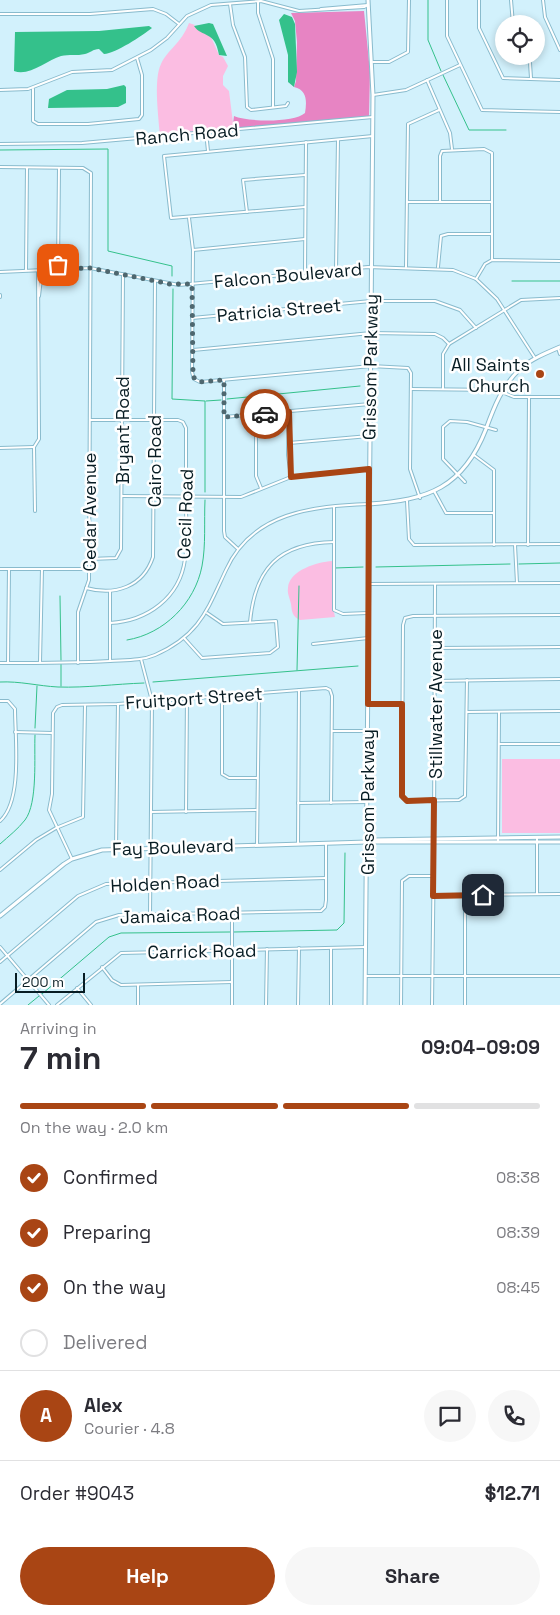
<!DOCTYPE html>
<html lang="en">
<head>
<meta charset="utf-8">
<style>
  body { margin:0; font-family:"Space Grotesk",sans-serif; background:#f7f7f7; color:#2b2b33; height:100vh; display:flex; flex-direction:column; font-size:19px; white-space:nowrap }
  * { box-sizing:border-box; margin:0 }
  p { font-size:16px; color:#7c7c81 }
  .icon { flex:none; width:28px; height:28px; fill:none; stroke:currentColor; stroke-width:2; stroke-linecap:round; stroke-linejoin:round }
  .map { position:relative; height:1005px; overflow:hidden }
  .side { display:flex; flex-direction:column; background:#fff; flex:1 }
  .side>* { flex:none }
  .fabs { position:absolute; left:495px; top:15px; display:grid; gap:10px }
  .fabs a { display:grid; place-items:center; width:50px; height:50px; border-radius:50%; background:#fff; box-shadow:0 2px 8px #0003; font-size:25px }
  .scale { position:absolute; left:15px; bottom:12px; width:70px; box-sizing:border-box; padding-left:5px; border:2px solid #071c23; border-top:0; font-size:14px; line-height:18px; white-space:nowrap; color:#071c23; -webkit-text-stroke:4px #fff; paint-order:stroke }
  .pin { position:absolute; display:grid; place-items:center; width:42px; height:42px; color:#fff; margin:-21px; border-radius:10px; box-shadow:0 2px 8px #0006 }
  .courier { position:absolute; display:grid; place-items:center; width:50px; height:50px; margin:-25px; border:4px solid #a94514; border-radius:50%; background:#fff; color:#222; box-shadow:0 1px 6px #0007 }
  .overview em { font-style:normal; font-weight:700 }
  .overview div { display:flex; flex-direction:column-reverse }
  .overview { display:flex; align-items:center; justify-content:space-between; height:85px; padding:0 20px }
  h1 { font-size:32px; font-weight:700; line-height:38px }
  .bar { display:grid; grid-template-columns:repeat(4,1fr); gap:8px 5px; align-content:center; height:60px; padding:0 20px }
  .bar i { height:6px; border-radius:4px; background:#e1e1e2 }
  .bar .selected { background:#a94514 }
  .bar p { grid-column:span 4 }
  .line { display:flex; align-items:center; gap:12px; padding:0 20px; border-top:1px solid #e1e1e2 }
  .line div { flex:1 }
  .round { display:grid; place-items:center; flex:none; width:52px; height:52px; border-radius:26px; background:#f7f7f7 }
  ol { padding:0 20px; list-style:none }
  li { display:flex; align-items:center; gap:15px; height:55px }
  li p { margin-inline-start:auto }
  li .icon { padding:5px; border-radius:50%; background:#a94514; color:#fff; stroke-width:4 }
  li:last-child { color:#7c7c81 }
  li i { width:28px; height:28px; border:2px solid #e1e1e2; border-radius:50% }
  .button { display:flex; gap:10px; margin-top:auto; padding:10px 20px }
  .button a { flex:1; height:58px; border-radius:30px; background:#a94514; color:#fff; font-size:20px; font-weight:700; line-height:58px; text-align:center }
  .button a+a { background:#f7f7f7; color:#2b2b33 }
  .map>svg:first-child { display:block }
  .green { fill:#fbbde2 }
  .forest { fill:#e784c3 }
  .water { fill:#34c18b }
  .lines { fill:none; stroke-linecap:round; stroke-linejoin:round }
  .stream { stroke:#34c18b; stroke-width:1 }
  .street-casing { stroke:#89bbcd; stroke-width:4 }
  .secondary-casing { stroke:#89bbcd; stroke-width:5 }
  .street { stroke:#fff; stroke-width:2 }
  .secondary { stroke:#fff; stroke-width:3 }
  .done { stroke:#4e676f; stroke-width:5; stroke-dasharray:0 9 }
  .route { stroke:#a94514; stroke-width:6 }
  .poi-dot { fill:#a94514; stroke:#fff; stroke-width:2 }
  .labels { text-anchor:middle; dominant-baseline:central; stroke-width:5; stroke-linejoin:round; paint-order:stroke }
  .street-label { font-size:18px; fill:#071c23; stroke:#fff }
  .poi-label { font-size:18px; fill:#071c23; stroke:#fff; text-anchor:end }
</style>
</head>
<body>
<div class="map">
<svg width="560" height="1005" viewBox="0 0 560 1005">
  <rect width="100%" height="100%" fill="#d2f1fc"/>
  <!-- green -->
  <g class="green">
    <path d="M189 23 195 25 194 26 211 37 219 55 223 57 228 66 223 76V85L229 91 233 123 238 128 160 138C159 119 153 80 161 64 168 49 181 44 189 23Z"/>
    <path d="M332 561V603L335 617 300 620C292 616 292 612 291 604 290 599 287 593 288 588 289 570 318 562 332 561Z"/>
    <rect x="502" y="759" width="58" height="74"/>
  </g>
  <!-- forest -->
  <path class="forest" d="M364 11 370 72 369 117 238 128 233 124 234 116C248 122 294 123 305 113 307 101 307 90 294 87L296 81 297 42 295 21 291 13Z"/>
  <!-- water -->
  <g class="water">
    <path d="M284 14 292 17 295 24 297 72 294 87 288 82V55L279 20Z"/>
    <path d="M209 23 213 24 227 56 219 55C215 30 202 38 194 26Z"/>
    <path d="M149 26 152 28C142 36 116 53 104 54L99 49C93 49 90 53 85 54 77 56 69 54 61 56 47 60 29 77 14 71L15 32 99 31Z"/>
    <path d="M124 85 126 87V103L118 107 48 108 49 99 67 90 107 89Z"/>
  </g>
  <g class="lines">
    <!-- stream -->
    <g class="stream">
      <path d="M428 0V40L441 71"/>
      <path d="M443 75 469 130H506"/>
      <path d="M0 150 108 149V251L172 266V276"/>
      <path d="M512 281H560"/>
      <path d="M173 289 172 399 205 401V492"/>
      <path d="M227 399 360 386"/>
      <path d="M206 401 221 400"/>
      <path d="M519 564 560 563"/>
      <path d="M376 567 510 564"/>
      <path d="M335 568 363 567"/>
      <path d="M60 596 61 660"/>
      <path d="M127 640C164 634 195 603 202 566 206 545 204 522 205 500"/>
      <path d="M61 664V686"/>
      <path d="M297 670 299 586"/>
      <path d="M0 682C20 681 38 686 58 687 86 688 115 684 144 683"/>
      <path d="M153 682 358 666"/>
      <path d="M35 728 37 686"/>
      <path d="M0 844C9 836 18 829 25 820 38 803 34 756 35 735"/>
      <path d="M234 932 337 930 344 923 345 853"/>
      <path d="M42 994 109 937 121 933 230 932"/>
      <path d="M28 1005 39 996"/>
    </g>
    <!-- street casing -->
    <g class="street-casing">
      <g id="street">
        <path d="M447 0V36L482 110 560 112"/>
        <path d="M479 0V28L503 78 560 80"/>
        <path d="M511 0 513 24"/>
        <path d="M543 0 545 17 560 50"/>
        <path d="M258 2V13L273 59V107"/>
        <path d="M230 4 233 25 245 57 247 107 251 110 286 106 288 103"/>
        <path d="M321 9 368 5"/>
        <path d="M0 14H90L153 9 166 14 179 24"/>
        <path d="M527 56 530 63 531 78"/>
        <path d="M373 62H389L408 52 409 0"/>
        <path d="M427 80 450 133 452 149"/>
        <path d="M33 89V121L38 124H88L139 119 142 115V75L137 58"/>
        <path d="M0 90 28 89 72 72 112 70 151 50 167 38 187 16 211 5 261 1 299 11 364 7 368 5"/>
        <path d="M373 95 406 90 460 65"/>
        <path d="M206 132 208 151"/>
        <path d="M0 144 82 143 373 117"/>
        <path d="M0 167 83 168 91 173 89 580 78 612V663"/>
        <path d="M407 202H492"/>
        <path d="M440 202V156L442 151 484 149 492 153V260"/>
        <path d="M305 207 171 218 164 156 373 136"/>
        <path d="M247 212 243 180 305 175"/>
        <path d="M189 218 193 250 192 372 194 379 200 382 371 366 408 368 411 373 410 469 420 498"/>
        <path d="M193 250 305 239"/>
        <path d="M406 267 408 124 439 110"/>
        <path d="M438 267 441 236 448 234H492"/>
        <path d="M58 268 59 168"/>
        <path d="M26 270 27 168"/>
        <path d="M336 270 338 140"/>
        <path d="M0 272 90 268 179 285 368 267 453 270 476 279 497 299 535 358"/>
        <path d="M305 272 306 142"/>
        <path d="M476 279 485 264 492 260 560 261"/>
        <path d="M0 295V297"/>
        <path d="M39 296 42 270"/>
        <path d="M192 318 371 301H435L460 310 476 328"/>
        <path d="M558 348 560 354"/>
        <path d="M193 350 371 333 435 334 443 338 449 344"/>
        <path d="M224 380V531L225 537 238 549"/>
        <path d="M411 389 497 390 514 397H560"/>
        <path d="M443 389V354L449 344 521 300 560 298"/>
        <path d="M289 412 288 455 291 477"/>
        <path d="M256 414V476L261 488"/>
        <path d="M224 417 370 404"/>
        <path d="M90 420H178L183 422 186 428C186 454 186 480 186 505 186 523 188 542 185 559 180 598 147 621 110 623"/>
        <path d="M289 443 369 436"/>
        <path d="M34 447 39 439 38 271"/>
        <path d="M34 447 35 511"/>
        <path d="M0 448 34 447"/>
        <path d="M474 455 494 470V545"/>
        <path d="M465 482 443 459V427L450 421 467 422 496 430"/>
        <path d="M434 491 446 513H494"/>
        <path d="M122 496 241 497 291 477 369 469"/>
        <path d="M407 501 409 539 414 545 560 544"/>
        <path d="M334 507V610L343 614 367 613"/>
        <path d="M515 545 517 583"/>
        <path d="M528 545 529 397"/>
        <path d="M90 559 116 558 121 549 123 274"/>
        <path d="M0 569H89"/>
        <path d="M368 584 560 583"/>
        <path d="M86 588C115 596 143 587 153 557L155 281"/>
        <path d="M110 591V661"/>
        <path d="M250 622C255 568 279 543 334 542"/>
        <path d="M184 638 202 658 270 653 278 647 276 621 223 624 207 613"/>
        <path d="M313 644 368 638"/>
        <path d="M435 648 560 647"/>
        <path d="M141 659 152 701 150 915"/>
        <path d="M8 662 9 569"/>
        <path d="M40 662 42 569"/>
        <path d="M0 663C37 663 74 663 110 661 125 660 141 661 155 655 200 635 207 610 226 570 252 512 313 506 369 504"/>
        <path d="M467 680 465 796 459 800 407 801 403 798 402 792 403 625 405 618 413 616 560 615"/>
        <path d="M435 681 560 679"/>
        <path d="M222 696V774L229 778H257"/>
        <path d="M0 701H8L15 709C15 737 23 801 0 821"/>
        <path d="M368 704H402"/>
        <path d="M467 712 560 711"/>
        <path d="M332 731H367"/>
        <path d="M15 732 52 733"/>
        <path d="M499 744H560"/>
        <path d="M298 803 367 802"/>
        <path d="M151 812 256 810"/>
        <path d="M186 812 187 698"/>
        <path d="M434 838 435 584"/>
        <path d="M537 838V894"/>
        <path d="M498 842 499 712"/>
        <path d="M298 844 299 690"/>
        <path d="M257 845 259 693"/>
        <path d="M116 848 118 704"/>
        <path d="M72 859 49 810 52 794 53 713 57 707 62 705 118 704 326 688 330 690 332 696 331 803"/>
        <path d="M0 870 36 840 56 828 83 817 85 706"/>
        <path d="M433 895 560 894"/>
        <path d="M232 913V1005"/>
        <path d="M0 947 49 1005"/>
        <path d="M0 962 78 896 106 884 326 878"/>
        <path d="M102 967 112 980 121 985 232 982"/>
        <path d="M366 976H560"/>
        <path d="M138 985V1005"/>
        <path d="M77 988 91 1005"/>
        <path d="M0 1004 96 922 119 915 321 911 325 907 326 900V844"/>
        <path d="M57 1005 121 953 366 947"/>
        <path d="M266 1005 267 949"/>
        <path d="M298 1005 299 948"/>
        <path d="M331 1005V948"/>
        <path d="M401 1005 402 881 409 876H433"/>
        <path d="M432 1005 434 842"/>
        <path d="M465 1005V895"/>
      </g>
    </g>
    <!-- secondary casing -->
    <g class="secondary-casing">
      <g id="secondary">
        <path d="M369 504C428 500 463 488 486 429 494 407 502 386 520 369 531 359 546 353 560 347"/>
        <path d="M367 842 372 840 560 837"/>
        <path d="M0 916 64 864 72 859 102 850 367 842H560"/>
        <path d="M365 1005 373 95 368 0"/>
      </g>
    </g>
    <!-- street -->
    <use href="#street" class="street"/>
    <!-- secondary -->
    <use href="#secondary" class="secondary"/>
  </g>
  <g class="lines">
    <!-- done -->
    <path class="done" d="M58 265V269L90 268 170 284H192L193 377 200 382 224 380V417L265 414"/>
    <!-- route -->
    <path class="route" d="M265 414 289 412 291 477 369 469 368 704H402V796L407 801 434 800 433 896 483 895"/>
  </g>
  <!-- markers -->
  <circle class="poi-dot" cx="540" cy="374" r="5"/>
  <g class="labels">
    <!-- street labels -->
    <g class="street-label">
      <text transform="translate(187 134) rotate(-5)">Ranch Road</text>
      <text transform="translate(288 275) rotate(-5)">Falcon Boulevard</text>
      <text transform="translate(279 310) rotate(-5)">Patricia Street</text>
      <text transform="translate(370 367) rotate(-89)">Grissom Parkway</text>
      <text transform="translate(122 430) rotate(-90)">Bryant Road</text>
      <text transform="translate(154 461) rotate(-90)">Cairo Road</text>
      <text transform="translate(89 512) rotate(-90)">Cedar Avenue</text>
      <text transform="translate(185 514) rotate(-88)">Cecil Road</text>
      <text transform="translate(194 698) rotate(-4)">Fruitport Street</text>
      <text transform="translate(435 704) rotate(-90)">Stillwater Avenue</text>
      <text transform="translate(367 802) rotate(-90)">Grissom Parkway</text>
      <text transform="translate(173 847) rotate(-2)">Fay Boulevard</text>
      <text transform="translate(165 883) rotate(-3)">Holden Road</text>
      <text transform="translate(180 915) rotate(-2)">Jamaica Road</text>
      <text transform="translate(202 951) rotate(-1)">Carrick Road</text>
    </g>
    <!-- poi labels -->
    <g class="poi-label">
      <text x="530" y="364">All Saints<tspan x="530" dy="21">Church</tspan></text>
    </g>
  </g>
</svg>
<div class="fabs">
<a><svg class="icon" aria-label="locate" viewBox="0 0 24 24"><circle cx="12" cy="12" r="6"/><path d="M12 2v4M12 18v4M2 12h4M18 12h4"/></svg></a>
</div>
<div class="scale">200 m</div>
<div class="pin" style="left:58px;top:265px;background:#ea580c"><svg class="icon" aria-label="bag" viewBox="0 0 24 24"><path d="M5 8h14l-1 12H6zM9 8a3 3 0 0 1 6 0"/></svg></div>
<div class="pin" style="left:483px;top:895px;background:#1f2937"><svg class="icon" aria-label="home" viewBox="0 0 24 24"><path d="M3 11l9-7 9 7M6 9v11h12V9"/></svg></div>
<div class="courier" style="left:265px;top:414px"><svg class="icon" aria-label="car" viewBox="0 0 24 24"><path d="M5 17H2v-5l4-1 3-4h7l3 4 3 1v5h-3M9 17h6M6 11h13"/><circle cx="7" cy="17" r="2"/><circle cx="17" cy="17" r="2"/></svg></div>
</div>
<section class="side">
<div class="overview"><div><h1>7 min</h1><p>Arriving in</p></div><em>09:04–09:09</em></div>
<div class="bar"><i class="selected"></i><i class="selected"></i><i class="selected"></i><i></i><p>On the way · 2.0 km</p></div>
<ol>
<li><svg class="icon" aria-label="check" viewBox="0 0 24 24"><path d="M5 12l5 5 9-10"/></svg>Confirmed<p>08:38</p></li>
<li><svg class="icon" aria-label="check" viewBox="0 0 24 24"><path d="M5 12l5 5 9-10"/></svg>Preparing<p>08:39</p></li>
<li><svg class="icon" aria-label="check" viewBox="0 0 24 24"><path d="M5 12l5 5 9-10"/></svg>On the way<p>08:45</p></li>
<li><i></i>Delivered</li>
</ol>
<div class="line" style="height:90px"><b class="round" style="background:#a94514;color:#fff">A</b><div><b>Alex</b><p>Courier · 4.8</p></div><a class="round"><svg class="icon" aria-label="chat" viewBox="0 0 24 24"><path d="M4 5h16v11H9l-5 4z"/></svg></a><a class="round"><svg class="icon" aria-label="phone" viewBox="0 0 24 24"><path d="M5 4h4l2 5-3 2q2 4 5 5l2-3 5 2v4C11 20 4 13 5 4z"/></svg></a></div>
<div class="line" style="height:65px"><div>Order #9043</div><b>$12.71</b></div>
<div class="button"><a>Help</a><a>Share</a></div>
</section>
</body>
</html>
